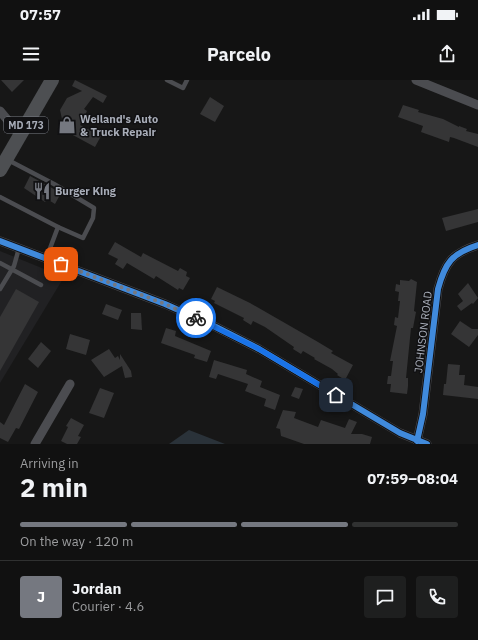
<!DOCTYPE html>
<html lang="en">
<head>
<meta charset="utf-8">
<style>
  body { margin:0; font-family:"IBM Plex Sans",sans-serif; background:#1e1f1f; color:#f1f3f6; height:100vh; display:flex; flex-direction:column; font-size:15px; white-space:nowrap }
  * { box-sizing:border-box; margin:0 }
  p { font-size:13px; color:#9c9d9f }
  .icon { flex:none; width:22px; height:22px; fill:none; stroke:currentColor; stroke-width:2; stroke-linecap:round; stroke-linejoin:round }
  .map { position:relative; height:364px; overflow:hidden }
  .side { display:flex; flex-direction:column; background:#111; flex:1 }
  .side>* { flex:none }
  .pin { position:absolute; display:grid; place-items:center; width:34px; height:34px; color:#fff; margin:-17px; border-radius:8px; box-shadow:0 2px 6px #0006 }
  .courier { position:absolute; display:grid; place-items:center; width:40px; height:40px; margin:-20px; border:3px solid #1a73e8; border-radius:50%; background:#fff; color:#222; box-shadow:0 1px 5px #0007 }
  .summary em { font-style:normal; font-weight:700 }
  .summary div { display:flex; flex-direction:column-reverse }
  .summary { display:flex; align-items:center; justify-content:space-between; height:68px; padding:0 20px }
  h1 { font-size:26px; font-weight:700; line-height:30px }
  .bar { display:grid; grid-template-columns:repeat(4,1fr); gap:6px 4px; align-content:center; height:48px; padding:0 20px }
  .bar i { height:5px; border-radius:3px; background:#303131 }
  .bar .current { background:#757880 }
  .bar p { grid-column:span 4 }
  .line { display:flex; align-items:center; gap:10px; padding:0 20px; border-top:1px solid #303131 }
  .line div { flex:1 }
  .round { display:grid; place-items:center; flex:none; width:42px; height:42px; border-radius:4px; background:#1e1f1f }
  .status { display:flex; justify-content:space-between; align-items:center; height:28px; padding:0 20px; background:#111; direction:ltr }
  .status svg { height:11px; fill:currentColor }
  header { display:flex; justify-content:space-between; align-items:center; height:52px; padding:0 20px; background:#111; font-size:18px; font-weight:700 }
  .map>svg:first-child { display:block }
  .built { fill:#212123 }
  .water { fill:#2a3239 }
  .building { fill:#353536 }
  .lines { fill:none; stroke-linecap:round; stroke-linejoin:round }
  .lane { stroke:#4b4c50; stroke-width:4.5 }
  .street { stroke:#4b4c50; stroke-width:9 }
  .primary { stroke:#4d4f52; stroke-width:14 }
  .cycleway-casing { stroke:#111113; stroke-width:8 }
  .cycleway { stroke:#408adc; stroke-width:6 }
  .done { stroke:#757880; stroke-width:4; stroke-dasharray:0 7.2 }
  .route { stroke:#1a73e8; stroke-width:5 }
  .labels { text-anchor:middle; dominant-baseline:central; stroke-width:3; stroke-linejoin:round; paint-order:stroke }
  .shield { fill:#111113; stroke:#7b7e86; stroke-width:1 }
  .shield-label { font-size:10px; font-weight:bold; fill:#a8adb8 }
  .poi-label { font-size:11px; font-weight:bold; fill:#a8adb8; stroke:#111113; text-anchor:start }
  .street-label { font-size:11px; fill:#a8adb8; stroke:#111113 }
</style>
</head>
<body>
<div class="status"><b>07:57</b><svg viewBox="0 0 49 12"><path d="M0 12V9h3v3zM5 12V6h3v6zM10 12V3h3v9zM15 12V0h3v12zM26 1h20v11H26zM47 4h2v5h-2z"/></svg></div>
<header><svg class="icon" aria-label="menu" viewBox="0 0 24 24"><path d="M4 6h16M4 12h16M4 18h16"/></svg>Parcelo<svg class="icon" aria-label="share" viewBox="0 0 24 24"><path d="M12 15V3M7 8l5-5 5 5M5 13v7h14v-7"/></svg></header>
<div class="map">
<svg width="478" height="364" viewBox="0 0 478 364">
  <rect width="100%" height="100%" fill="#171717"/>
  <!-- built -->
  <path class="built" d="M0 171 64 197 0 303Z"/>
  <!-- water -->
  <path class="water" d="M189 350 225 364H169Z"/>
  <!-- building -->
  <g class="building">
    <path d="M1 0H24L12 12Z"/>
    <path d="M75 0 107 16 103 23 93 17 84 29 87 31 80 45 101 56 95 67 58 47 62 39 60 30 67 18 82 11 72 6Z"/>
    <path d="M210 17 224 26 215 42 200 34Z"/>
    <path d="M403 25 419 30 418 32 443 39 459 47V46L467 49 466 51 478 54V67L454 58 450 57 449 62 421 52 423 46 398 37Z"/>
    <path d="M30 96 61 113 55 124 47 119 45 122 24 108Z"/>
    <path d="M478 129V142L446 151 442 138Z"/>
    <path d="M115 162 141 177 143 173 178 191 180 188 187 192 186 196 190 198 183 210 179 208 178 210 156 196 154 199 127 183 123 189 115 184 118 179 108 174Z"/>
    <path d="M411 199 417 202 414 231 416 232 413 248H411L406 298H408V306L407 314 390 312 391 304H387L388 296H391L393 281H390L397 246 394 245 395 237 398 238 400 221H398L399 212 395 211 396 204 400 205V200L409 201Z"/>
    <path d="M468 203 478 218 473 224 472 223 461 231 457 226 463 221 458 214Z"/>
    <path d="M217 207 250 223 318 262 333 271 331 273 353 285 345 300 337 295 338 294 332 289 314 279 315 278 303 271 301 274 293 269 294 267 265 247 253 241 251 245 243 240 244 238 214 223 215 221 211 219Z"/>
    <path d="M16 209 39 222 0 291V237Z"/>
    <path d="M106 224 122 230 118 240 102 234Z"/>
    <path d="M131 233H141L142 250 131 249Z"/>
    <path d="M460 241 472 249H478V255L469 267 451 254Z"/>
    <path d="M166 248 176 251 175 256 211 271 207 282 194 278 195 275 161 263Z"/>
    <path d="M70 254 90 260 86 275 66 269Z"/>
    <path d="M41 262 51 271 38 288 28 279Z"/>
    <path d="M109 269 115 278 118 276 120 280V274L131 291 132 297 125 298 122 286 104 297 91 280Z"/>
    <path d="M214 280 247 290 246 294 262 301 260 307 280 315 275 330 264 326 266 319 245 311 248 304 218 294 216 299 209 297Z"/>
    <path d="M448 284 460 285 459 295H465L464 305 478 307V319L443 315 444 304H446Z"/>
    <path d="M25 304 38 312 19 349 16 348 8 362 0 358V342L4 345Z"/>
    <path d="M295 307 303 309 299 319 291 316Z"/>
    <path d="M100 308 114 313 104 338 89 333Z"/>
    <path d="M283 330 296 332 294 338 318 347 321 340 345 348 349 339 357 342 351 354H362L372 357 370 364H304L284 357 281 356 280 349 276 348Z"/>
    <path d="M71 338 84 345 78 356 81 357 77 364H67L61 361 68 347 66 346Z"/>
  </g>
  <g class="lines">
    <!-- lane -->
    <g class="lane">
      <path d="M167 0 183 8 187 0"/>
      <path d="M8 80 54 104 94 128 93 138 83 158 58 147"/>
      <path d="M0 117 58 147 46 179"/>
      <path d="M0 183 41 205"/>
      <path d="M0 209 14 186 19 168"/>
    </g>
    <!-- street -->
    <g class="street">
      <path d="M416 0 478 25"/>
      <path d="M0 31 20 55"/>
      <path d="M0 161 165 224 212 245 259 269 400 353 427 364"/>
      <path d="M417 361 423 334 438 209C445 183 452 173 478 165"/>
      <path d="M35 364 70 304"/>
    </g>
    <!-- primary -->
    <path class="primary" d="M0 90 52 0"/>
    <!-- cycleway casing -->
    <g class="cycleway-casing">
      <g id="cycleway">
        <path d="M0 161 165 224 212 245 259 269 400 353 427 364"/>
        <path d="M417 361 423 334 438 209C445 183 452 173 478 165"/>
      </g>
    </g>
    <!-- cycleway -->
    <use href="#cycleway" class="cycleway"/>
  </g>
  <g class="lines">
    <!-- done -->
    <path class="done" d="M61 184 165 224 196 238"/>
    <!-- route -->
    <path class="route" d="M196 238 259 269 336 315"/>
  </g>
  <!-- icons -->
  <defs>
    <g id="shop-bare" transform="scale(1.38)"><path d="M-5-2.5h2.3a2.7 3.5 0 0 1 5.4 0H5L5.5 6h-11ZM-1.5-2.5h3a1.5 2.3 0 0 0-3 0Z" fill="#757880" stroke="#111113" stroke-width="2.5" paint-order="stroke"/></g>
    <g id="restaurant-bare" transform="scale(1.38)"><path d="M-5-6h1v4h1v-4h1v4h1v-4h1v5L-1.5 .5V6h-2V.5L-5-1ZM5-6V6H3V1.5H1.5Q1.5-4 5-6Z" fill="#757880" stroke="#111113" stroke-width="2.5" paint-order="stroke"/></g>
  </defs>
  <g fill-rule="evenodd">
    <use href="#shop-bare" x="67" y="45"/>
    <use href="#restaurant-bare" x="42" y="111"/>
  </g>
  <g class="labels">
    <!-- shield labels -->
    <rect class="shield" x="4" y="37" width="44" height="16" rx="3"/>
    <g class="shield-label">
      <text x="26" y="45">MD 173</text>
    </g>
    <!-- poi labels -->
    <g class="poi-label">
      <text x="80" y="39">Weiland's Auto<tspan x="80" dy="13">&amp; Truck Repair</tspan></text>
      <text x="55" y="111">Burger King</text>
    </g>
    <!-- street labels -->
    <g class="street-label">
      <text transform="translate(423 252) rotate(-83)">JOHNSON ROAD</text>
    </g>
  </g>
</svg>
<div class="pin" style="left:61px;top:184px;background:#ea580c"><svg class="icon" aria-label="bag" viewBox="0 0 24 24"><path d="M5 8h14l-1 12H6zM9 8a3 3 0 0 1 6 0"/></svg></div>
<div class="pin" style="left:336px;top:315px;background:#1f2937"><svg class="icon" aria-label="home" viewBox="0 0 24 24"><path d="M3 11l9-7 9 7M6 9v11h12V9"/></svg></div>
<div class="courier" style="left:196px;top:238px"><svg class="icon" aria-label="bike" viewBox="0 0 24 24"><circle cx="6" cy="16" r="4"/><circle cx="18" cy="16" r="4"/><path d="M6 16l4-8h5l3 8M10 8l3 8H6M13 5h3"/></svg></div>
</div>
<section class="side">
<div class="summary"><div><h1>2 min</h1><p>Arriving in</p></div><em>07:59–08:04</em></div>
<div class="bar"><i class="current"></i><i class="current"></i><i class="current"></i><i></i><p>On the way · 120 m</p></div>
<div class="line" style="height:72px"><b class="round" style="background:#757880;color:#fff">J</b><div><b>Jordan</b><p>Courier · 4.6</p></div><a class="round"><svg class="icon" aria-label="chat" viewBox="0 0 24 24"><path d="M4 5h16v11H9l-5 4z"/></svg></a><a class="round"><svg class="icon" aria-label="phone" viewBox="0 0 24 24"><path d="M5 4h4l2 5-3 2q2 4 5 5l2-3 5 2v4C11 20 4 13 5 4z"/></svg></a></div>
</section>
</body>
</html>
